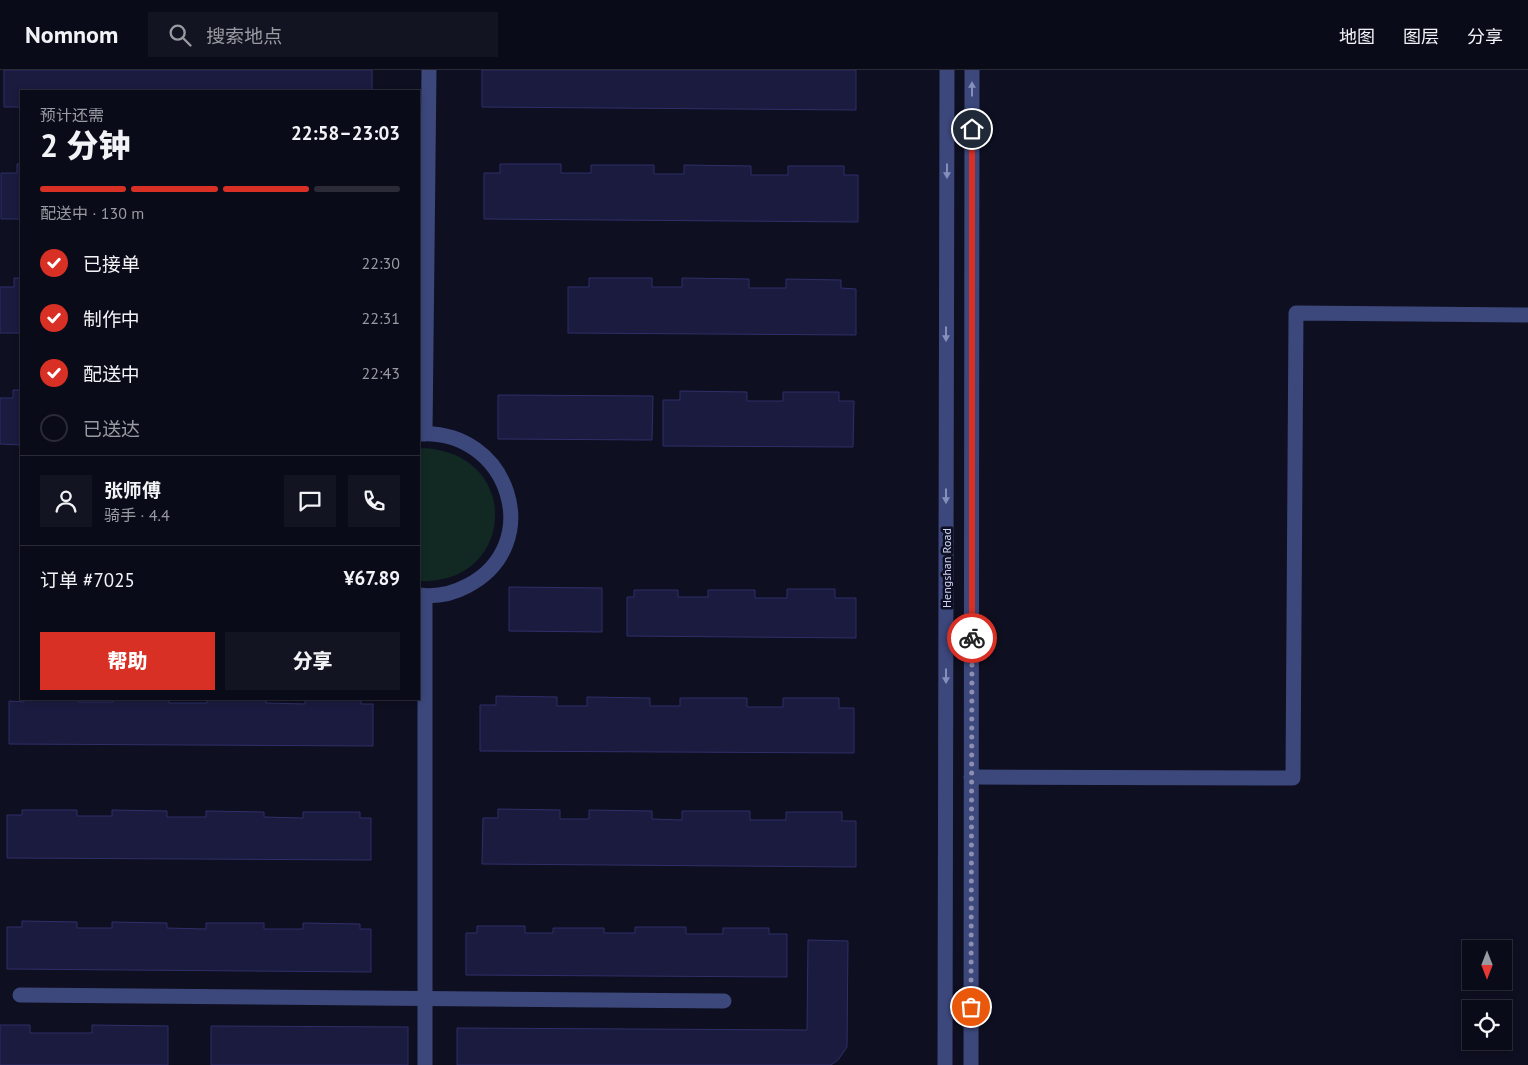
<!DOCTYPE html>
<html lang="zh">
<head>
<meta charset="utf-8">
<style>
  body { margin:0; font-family:"PT Sans","Noto Sans SC",sans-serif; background:#131421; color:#f1f3f6; height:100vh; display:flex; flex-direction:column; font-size:19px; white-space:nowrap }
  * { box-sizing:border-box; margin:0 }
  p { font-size:16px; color:#999ba2 }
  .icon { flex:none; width:28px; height:28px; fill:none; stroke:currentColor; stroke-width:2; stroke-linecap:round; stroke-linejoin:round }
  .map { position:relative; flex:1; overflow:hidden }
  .sheet { position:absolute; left:20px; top:20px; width:400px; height:610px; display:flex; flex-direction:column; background:#0a0b18; border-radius:0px; box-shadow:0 2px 8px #0003,0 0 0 1px #2a2b37 }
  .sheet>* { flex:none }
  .needle { width:32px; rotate:180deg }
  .controls { position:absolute; left:1462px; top:870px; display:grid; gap:10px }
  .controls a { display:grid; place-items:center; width:50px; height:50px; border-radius:0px; background:#0a0b18; box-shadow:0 2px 8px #0003,0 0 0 1px #2a2b37; font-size:25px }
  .pin { position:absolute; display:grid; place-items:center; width:42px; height:42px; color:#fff; margin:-21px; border:2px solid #fff; border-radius:50%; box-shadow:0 1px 5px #0007 }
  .courier { position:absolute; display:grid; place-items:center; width:50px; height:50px; margin:-25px; border:4px solid #d93025; border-radius:50%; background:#fff; color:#222; box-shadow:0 1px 6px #0007 }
  .overview em { font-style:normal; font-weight:800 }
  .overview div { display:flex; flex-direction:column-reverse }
  .overview { display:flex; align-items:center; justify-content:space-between; height:85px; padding:0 20px }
  h1 { font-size:32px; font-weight:800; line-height:38px }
  .bar { display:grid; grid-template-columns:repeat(4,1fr); gap:8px 5px; align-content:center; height:60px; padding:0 20px }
  .bar i { height:6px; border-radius:4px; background:#2a2b37 }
  .bar .active { background:#d93025 }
  .bar p { grid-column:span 4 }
  .line { display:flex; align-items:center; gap:12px; padding:0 20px; border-top:1px solid #2a2b37 }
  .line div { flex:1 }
  .round { display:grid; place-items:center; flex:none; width:52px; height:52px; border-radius:0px; background:#131421 }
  ol { padding:0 20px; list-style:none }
  li { display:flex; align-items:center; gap:15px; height:55px }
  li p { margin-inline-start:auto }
  li .icon { padding:5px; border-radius:50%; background:#d93025; color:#fff; stroke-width:4 }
  li:last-child { color:#999ba2 }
  li i { width:28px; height:28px; border:2px solid #2a2b37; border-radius:50% }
  .action { display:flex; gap:10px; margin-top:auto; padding:10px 20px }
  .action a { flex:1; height:58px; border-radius:0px; background:#d93025; color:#fff; font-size:20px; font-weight:800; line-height:58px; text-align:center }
  .action a+a { background:#131421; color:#f1f3f6 }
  header { display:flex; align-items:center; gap:30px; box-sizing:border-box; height:70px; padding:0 25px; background:#0a0b18; border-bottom:1px solid #2a2b37 }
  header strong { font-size:24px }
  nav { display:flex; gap:28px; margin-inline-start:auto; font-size:18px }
  .search { width:350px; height:45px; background:#131421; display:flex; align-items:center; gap:12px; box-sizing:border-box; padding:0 18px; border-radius:0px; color:#999ba2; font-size:19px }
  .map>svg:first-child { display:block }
  .green { fill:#122923 }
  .building { fill:#1b1b3f; stroke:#2f2f6a }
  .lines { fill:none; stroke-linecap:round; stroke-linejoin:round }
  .minor { stroke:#3c477c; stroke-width:15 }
  .oneway { fill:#868ebc }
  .done { stroke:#8c8faf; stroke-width:5; stroke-dasharray:0 9 }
  .route { stroke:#d93025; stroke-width:6 }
  .labels { text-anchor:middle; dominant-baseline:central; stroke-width:5; stroke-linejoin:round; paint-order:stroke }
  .street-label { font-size:12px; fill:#d0d4fc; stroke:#0e0f20 }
</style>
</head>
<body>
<header>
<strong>Nomnom</strong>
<div class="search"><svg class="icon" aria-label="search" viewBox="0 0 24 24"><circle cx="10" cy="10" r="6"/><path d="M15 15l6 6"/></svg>搜索地点</div>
<nav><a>地图</a><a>图层</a><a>分享</a></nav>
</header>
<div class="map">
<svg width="1528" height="995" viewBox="0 0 1528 995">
  <rect width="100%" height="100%" fill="#0e0f20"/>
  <!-- green -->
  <path class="green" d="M424 378C524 384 515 516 419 511V379Z"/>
  <!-- building -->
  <g class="building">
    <path d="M4 0H372V21H21V37H4Z"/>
    <path d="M482 0H856V40L482 37Z"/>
    <path d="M17 94H21V149H1V103H17Z"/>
    <path d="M500 94H561V103H591V95H654V104H684V95L751 96V105H788V96H844V105H858V152L484 149V103H500Z"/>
    <path d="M14 208H21V263H0V217H14Z"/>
    <path d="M589 208H652V217H682V208L749 209V218H786V209L841 210V218L856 219V265L568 263V217H589Z"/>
    <path d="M13 320H21V375L0 374V328H13Z"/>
    <path d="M680 321 747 322V331H783V322H839V331H854L853 377 663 376V330H680Z"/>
    <path d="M498 325 653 326 652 370 498 369Z"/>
    <path d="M509 517 602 518V562L509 561Z"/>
    <path d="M787 519H835V528H856V568L627 566V527H634V520H678V527H708V520H755V528H787Z"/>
    <path d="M496 626 557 627V636H587V627L650 628V636H680V628H747V637H783V628H839V638H854V683L480 681V635H496Z"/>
    <path d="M24 629H78V632H113V629H169V633H207V629H266V633L305 634V629H361V634H373V676L9 674V631L24 632Z"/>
    <path d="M498 739 560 740V749H589V740L652 741V749L682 750V741H750V750H786V742H842V751H856V797L482 794 483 748H498Z"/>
    <path d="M22 740H77V746H112V740L167 741V747H206V741L264 742V747L303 748V742H360V748H371V790L7 788V745H22Z"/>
    <path d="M22 851 77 852V858H112V852L167 853V858L206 859V853H264V859H303V853L360 854V859H371V902L7 899V857H22Z"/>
    <path d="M477 856H525V863H553V858H604V863H635V857H686V864H723V858H769V864H787V907L466 905V863H477Z"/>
    <path d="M808 870 848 871 847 977 838 990 831 995H457V958L807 960Z"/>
    <path d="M0 955H30V963H92V955L168 956V995H0Z"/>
    <path d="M211 956 408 957V995H211Z"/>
  </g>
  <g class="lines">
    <!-- minor -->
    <g class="minor">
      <path d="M419 364C509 358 547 475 467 516 452 524 435 527 419 525"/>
      <path d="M425 364 429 0"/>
      <path d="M425 526V995"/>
      <path d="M971 707 1293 708 1296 243 1528 245"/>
      <path d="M20 925 724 931"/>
      <path d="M945 995 947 0"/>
      <path d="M971 995 972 0"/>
    </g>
  </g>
  <!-- one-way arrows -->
  <defs><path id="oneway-solid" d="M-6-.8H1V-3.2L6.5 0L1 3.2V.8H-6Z" transform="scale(1.25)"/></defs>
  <g class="oneway">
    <use href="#oneway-solid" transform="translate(972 19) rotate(-90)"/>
    <use href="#oneway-solid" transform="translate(947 101) rotate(90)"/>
    <use href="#oneway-solid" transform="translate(946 264) rotate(90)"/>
    <use href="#oneway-solid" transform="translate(946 426) rotate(90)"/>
    <use href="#oneway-solid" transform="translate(946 606) rotate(90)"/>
  </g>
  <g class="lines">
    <!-- done -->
    <path class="done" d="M971 937 972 568"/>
    <!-- route -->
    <path class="route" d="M972 568V59"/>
  </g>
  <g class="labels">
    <!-- street labels -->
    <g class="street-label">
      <text transform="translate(946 498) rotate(-90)">Hengshan Road</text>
    </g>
  </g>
</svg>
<div class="controls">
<a><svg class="needle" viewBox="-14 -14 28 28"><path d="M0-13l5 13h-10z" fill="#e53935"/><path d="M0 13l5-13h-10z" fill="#999ba2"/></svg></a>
<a><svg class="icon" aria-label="locate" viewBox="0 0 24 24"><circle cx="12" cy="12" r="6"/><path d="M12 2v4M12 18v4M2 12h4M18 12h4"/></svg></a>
</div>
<div class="pin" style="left:971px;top:937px;background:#ea580c"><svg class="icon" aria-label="bag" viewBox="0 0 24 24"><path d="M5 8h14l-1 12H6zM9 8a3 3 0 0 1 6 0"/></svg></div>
<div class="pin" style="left:972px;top:59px;background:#1f2937"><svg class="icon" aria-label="home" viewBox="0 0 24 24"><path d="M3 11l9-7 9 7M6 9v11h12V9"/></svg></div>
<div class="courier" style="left:972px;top:568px"><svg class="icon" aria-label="bike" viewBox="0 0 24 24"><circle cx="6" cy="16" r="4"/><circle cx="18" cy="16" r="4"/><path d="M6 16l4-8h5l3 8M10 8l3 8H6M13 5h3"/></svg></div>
<section class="sheet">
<div class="overview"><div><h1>2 分钟</h1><p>预计还需</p></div><em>22:58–23:03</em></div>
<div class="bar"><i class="active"></i><i class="active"></i><i class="active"></i><i></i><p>配送中 · 130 m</p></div>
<ol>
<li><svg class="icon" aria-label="check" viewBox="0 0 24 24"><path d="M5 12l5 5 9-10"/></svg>已接单<p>22:30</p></li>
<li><svg class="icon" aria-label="check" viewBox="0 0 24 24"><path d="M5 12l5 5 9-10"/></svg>制作中<p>22:31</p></li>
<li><svg class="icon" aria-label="check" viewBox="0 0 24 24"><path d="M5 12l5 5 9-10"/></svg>配送中<p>22:43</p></li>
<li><i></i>已送达</li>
</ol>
<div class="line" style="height:90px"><a class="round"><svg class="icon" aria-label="person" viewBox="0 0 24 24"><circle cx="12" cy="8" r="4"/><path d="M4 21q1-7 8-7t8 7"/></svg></a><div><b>张师傅</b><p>骑手 · 4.4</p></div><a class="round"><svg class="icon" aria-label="chat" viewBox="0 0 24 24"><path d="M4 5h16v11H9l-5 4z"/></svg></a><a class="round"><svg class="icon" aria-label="phone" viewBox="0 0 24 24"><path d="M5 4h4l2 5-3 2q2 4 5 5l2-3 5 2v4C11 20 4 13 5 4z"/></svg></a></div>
<div class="line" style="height:65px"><div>订单 #7025</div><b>¥67.89</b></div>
<div class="action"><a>帮助</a><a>分享</a></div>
</section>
</div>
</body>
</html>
